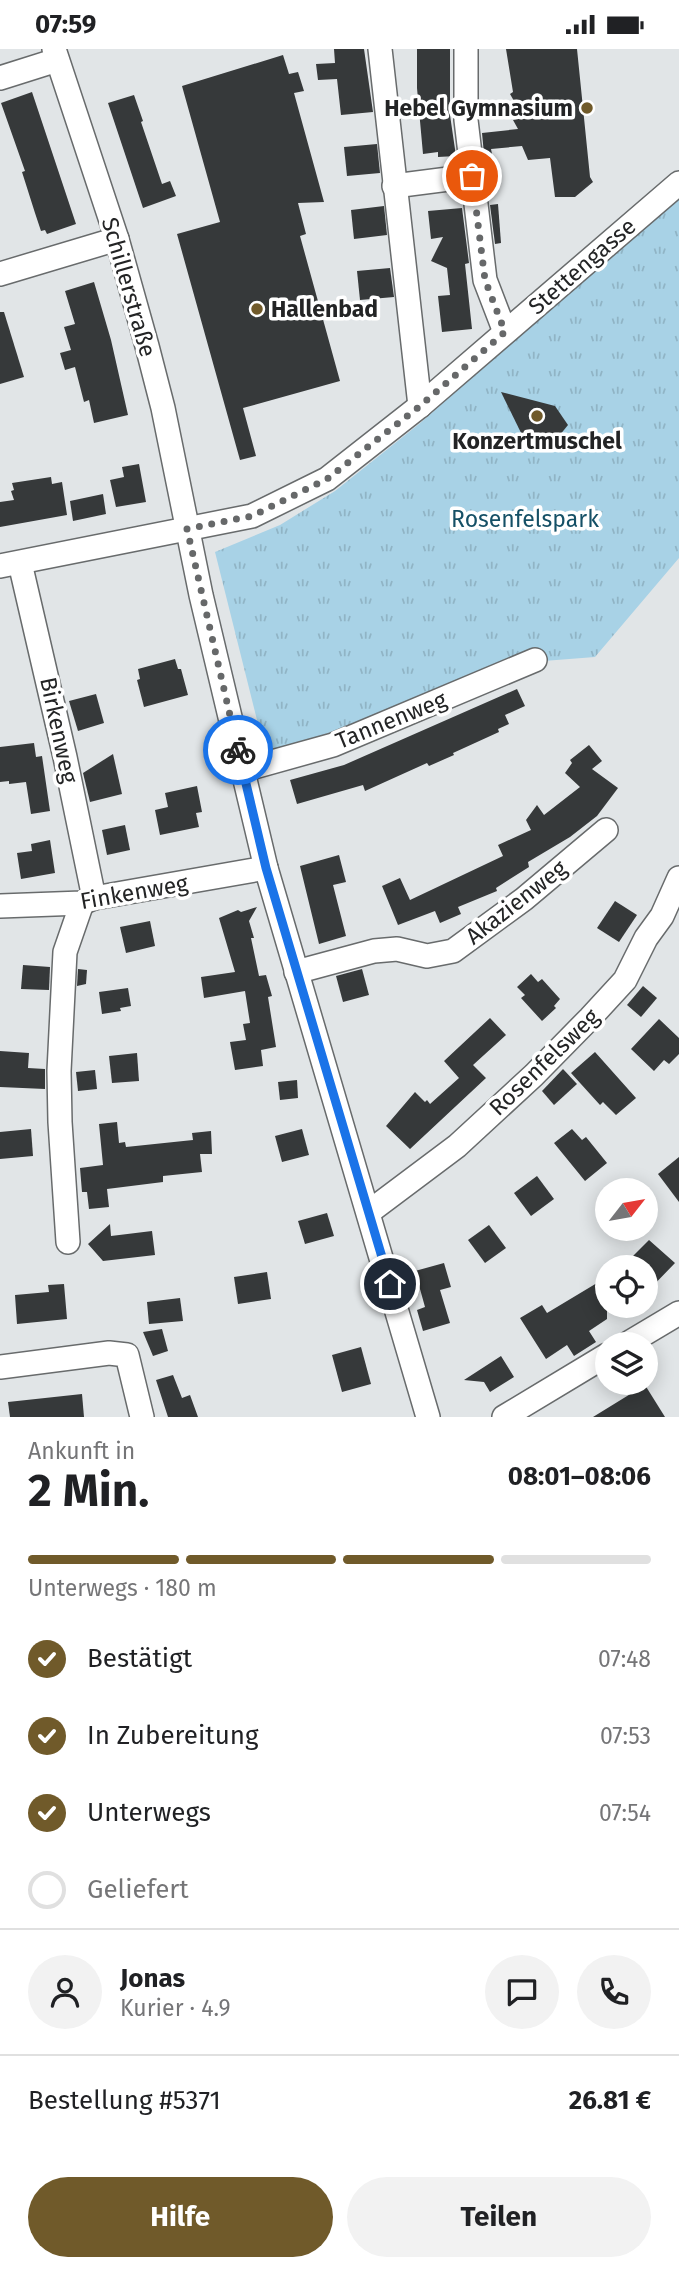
<!DOCTYPE html>
<html lang="de">
<head>
<meta charset="utf-8">
<style>
  body { margin:0; font-family:"Fira Sans",sans-serif; background:#f2f2f2; color:#202124; height:100vh; display:flex; flex-direction:column; font-size:26px; white-space:nowrap }
  * { box-sizing:border-box; margin:0 }
  p { font-size:23px; color:#757577 }
  .icon { flex:none; width:38px; height:38px; fill:none; stroke:currentColor; stroke-width:2; stroke-linecap:round; stroke-linejoin:round }
  .map { position:relative; height:1368px; overflow:hidden }
  .panel { display:flex; flex-direction:column; background:#fff; flex:1 }
  .panel>* { flex:none }
  .needle { width:46px; rotate:59deg }
  .buttons { position:absolute; left:595px; top:1129px; display:grid; gap:14px }
  .buttons a { display:grid; place-items:center; width:63px; height:63px; border-radius:50%; background:#fff; box-shadow:0 4px 18px #0003; font-size:35px }
  .pin { position:absolute; display:grid; place-items:center; width:60px; height:60px; color:#fff; margin:-30px; border:4px solid #fff; border-radius:50%; box-shadow:0 2px 7px #0007 }
  .courier { position:absolute; display:grid; place-items:center; width:70px; height:70px; margin:-35px; border:5px solid #1a73e8; border-radius:50%; background:#fff; color:#222; box-shadow:0 2px 9px #0007 }
  .head em { font-style:normal; font-weight:700 }
  .head div { display:flex; flex-direction:column-reverse }
  .head { display:flex; align-items:center; justify-content:space-between; height:119px; padding:0 28px }
  h1 { font-size:46px; font-weight:700; line-height:52px }
  .bar { display:grid; grid-template-columns:repeat(4,1fr); gap:10px 7px; align-content:center; height:84px; padding:0 28px }
  .bar i { height:9px; border-radius:5px; background:#e0e0e0 }
  .bar .active { background:#705a2a }
  .bar p { grid-column:span 4 }
  .line { display:flex; align-items:center; gap:18px; padding:0 28px; border-top:2px solid #e0e0e0 }
  .line div { flex:1 }
  .round { display:grid; place-items:center; flex:none; width:74px; height:74px; border-radius:37px; background:#f2f2f2 }
  ol { padding:0 28px; list-style:none }
  li { display:flex; align-items:center; gap:21px; height:77px }
  li p { margin-inline-start:auto }
  li .icon { padding:7px; border-radius:50%; background:#705a2a; color:#fff; stroke-width:4 }
  li:last-child { color:#757577 }
  li i { width:38px; height:38px; border:4px solid #e0e0e0; border-radius:50% }
  .button { display:flex; gap:14px; margin-top:auto; padding:14px 28px }
  .button a { flex:1; height:80px; border-radius:42px; background:#705a2a; color:#fff; font-size:28px; font-weight:700; line-height:80px; text-align:center }
  .button a+a { background:#f2f2f2; color:#202124 }
  .status { display:flex; justify-content:space-between; align-items:center; height:49px; padding:0 35px; background:#fff; direction:ltr }
  .status svg { height:19px; fill:currentColor }
  .map>svg:first-child { display:block }
  .grass { fill:url(#grass-tufts) }
  .building { fill:#36393a }
  .lines { fill:none; stroke-linecap:round; stroke-linejoin:round }
  .minor-casing { stroke:#686b6c; stroke-width:26 }
  .minor { stroke:#fff; stroke-width:23 }
  .done { stroke:#666869; stroke-width:7; stroke-dasharray:0 12.6 }
  .route { stroke:#1a73e8; stroke-width:9 }
  .poi-dot { fill:#705a2a; stroke:#fff; stroke-width:2.5 }
  .labels { text-anchor:middle; dominant-baseline:central; stroke-width:7; stroke-linejoin:round; paint-order:stroke }
  .poi-label { font-size:23px; font-weight:bold; fill:#232425; stroke:#fff; text-anchor:end }
  .street-label { font-size:23px; fill:#232425; stroke:#fff }
  .park-label { font-size:23px; fill:#155066; stroke:#fff }
</style>
</head>
<body>
<div class="status"><b>07:59</b><svg viewBox="0 0 49 12"><path d="M0 12V9h3v3zM5 12V6h3v6zM10 12V3h3v9zM15 12V0h3v12zM26 1h20v11H26zM47 4h2v5h-2z"/></svg></div>
<div class="map">
<svg width="679" height="1368" viewBox="0 0 679 1368">
  <defs>
    <pattern id="grass-tufts" width="24" height="20" patternUnits="userSpaceOnUse" patternTransform="scale(1.75)"><rect width="24" height="20" fill="#a8d2e6"/><path d="M3 7l-1-3M5 7V3M7 7l1-3M15 17l-1-3M17 17v-4M19 17l1-3" fill="none" stroke="#90b4c5"/></pattern>
  </defs>
  <rect width="100%" height="100%" fill="#e1e5e7"/>
  <!-- grass -->
  <path class="grass" d="M679 147V509L595 608 518 614 266 707 215 503 280 476 335 442 419 375Z"/>
  <!-- building -->
  <g class="building">
    <path d="M334 0H364L373 63 341 66 337 30 318 31 316 15 335 14Z"/>
    <path d="M417 0H450V66L456 107 438 108V103L423 105 417 39Z"/>
    <path d="M506 0H577L590 128 593 133 575 148H555L550 109 528 111 522 97 491 100 492 105H484L482 84 518 80 513 71 516 70 514 52 510 45 513 43Z"/>
    <path d="M283 6 289 25 298 23 304 42 294 44 324 153 298 154 306 185 300 187 340 332 243 359 256 407 240 411 177 185 220 173 182 37Z"/>
    <path d="M32 43 76 175 47 185 45 181 41 182 35 164 22 123 25 122 1 54Z"/>
    <path d="M134 46 143 72 141 73 162 135 170 132 176 147 143 159 108 54Z"/>
    <path d="M377 95 380 124 347 127 344 98Z"/>
    <path d="M498 155 501 194 495 195 490 156Z"/>
    <path d="M384 157 387 186 354 190 351 161Z"/>
    <path d="M462 159 469 214 465 215 472 280 442 283 438 247 450 246 447 219 431 212 443 188 431 190 428 162Z"/>
    <path d="M390 219 394 248 360 251 357 222Z"/>
    <path d="M94 233 111 291 128 366 94 374 89 351 84 353 75 318 65 321 60 304 71 301 64 278 75 275 65 242Z"/>
    <path d="M0 263H4L24 328 0 335Z"/>
    <path d="M501 343 555 357 568 376 546 403 525 392Z"/>
    <path d="M139 415 146 453 116 458 110 431 124 428 122 418Z"/>
    <path d="M51 428 52 435 62 433 67 466 0 478V453L14 451 11 442 14 441 12 434Z"/>
    <path d="M103 445 106 465 73 472 70 452Z"/>
    <path d="M175 610 178 620H181L188 646 144 658 137 631 140 630 138 620Z"/>
    <path d="M517 640 525 657 505 666 509 675 498 680 499 683 453 704 454 706 429 717 427 714 365 742 363 736 297 755 290 731 344 716Z"/>
    <path d="M96 645 104 674 78 682 69 652Z"/>
    <path d="M34 694 36 708 42 707 50 762 31 765 26 733 9 735V732L0 733V698Z"/>
    <path d="M589 696 602 712 592 720 618 739 597 767 570 788 528 813 529 818 496 839 497 842 458 858 461 865 440 874 435 862 398 876 382 837 400 829 410 851 503 807 498 796 531 781 526 771 537 756 544 766 580 738 565 724 572 714 570 711Z"/>
    <path d="M113 705 122 745 90 753 83 724Z"/>
    <path d="M197 737 202 763 196 764 199 778 160 786 155 761 168 758 165 744Z"/>
    <path d="M125 776 130 801 107 806 102 781Z"/>
    <path d="M50 791 55 824 21 830 17 804 32 802 31 795Z"/>
    <path d="M339 806 346 833 333 836 346 887 319 895 300 817Z"/>
    <path d="M615 852 637 866 619 893 597 879Z"/>
    <path d="M257 858 249 872 254 889H251L259 927 266 926 272 947 268 948 276 998 261 1001 263 1017 235 1021 230 993 246 991 243 975 250 974 245 942 204 949 201 928 235 923 219 869 238 861 241 863Z"/>
    <path d="M150 872 155 897 126 904 120 878Z"/>
    <path d="M23 916 50 918 49 941 21 940Z"/>
    <path d="M78 920 87 921 86 935 77 937Z"/>
    <path d="M362 920 369 946 343 953 336 927Z"/>
    <path d="M531 925 538 933 542 930 560 950 554 957 556 959 542 972 521 949 525 946 517 938Z"/>
    <path d="M643 937 657 949 641 968 627 956Z"/>
    <path d="M128 939 131 957 120 959 121 962 102 965 99 943Z"/>
    <path d="M490 969 506 986 473 1016 486 1029 410 1100 386 1077 415 1043 425 1053 427 1051 430 1055 459 1029 444 1012Z"/>
    <path d="M659 970 679 989V1005L669 1015 664 1011 654 1022 631 1000Z"/>
    <path d="M0 1002 29 1004 28 1019 45 1020V1040L0 1038Z"/>
    <path d="M595 1003 636 1049 616 1066 603 1053 600 1056 571 1024Z"/>
    <path d="M137 1004 139 1032 112 1034 109 1007Z"/>
    <path d="M563 1020 577 1035 554 1056 542 1042Z"/>
    <path d="M95 1021 97 1040 78 1042 76 1023Z"/>
    <path d="M297 1031 298 1049 280 1051 278 1033Z"/>
    <path d="M117 1073 119 1094 125 1093 126 1098 193 1091 192 1084 211 1082 212 1105H200L202 1123 163 1127V1133L107 1140 109 1158 89 1160 87 1143H82L80 1119 103 1116 99 1075Z"/>
    <path d="M31 1080 33 1107 0 1110V1083Z"/>
    <path d="M302 1080 309 1106 282 1113 275 1087Z"/>
    <path d="M572 1080 582 1091 586 1088 607 1114 585 1132 554 1094Z"/>
    <path d="M679 1108V1153L658 1125Z"/>
    <path d="M537 1127 554 1150 531 1167 514 1144Z"/>
    <path d="M327 1164 334 1187 305 1195 298 1172Z"/>
    <path d="M110 1175 111 1187 152 1182 155 1206 103 1212 88 1195Z"/>
    <path d="M489 1176 506 1199 485 1214 468 1191Z"/>
    <path d="M649 1191 675 1214 646 1244V1218H622Z"/>
    <path d="M444 1214 451 1238 440 1241 450 1274 423 1282 417 1261 425 1258 415 1222Z"/>
    <path d="M267 1223 271 1250 238 1255 234 1228Z"/>
    <path d="M597 1234 607 1251V1270L589 1282 596 1293 574 1307 567 1296 546 1310 520 1269 542 1256 547 1264Z"/>
    <path d="M64 1235 67 1270 17 1275 15 1246 49 1243 48 1236Z"/>
    <path d="M180 1249 183 1272 149 1275 147 1253Z"/>
    <path d="M162 1280 168 1302 153 1307 143 1283Z"/>
    <path d="M361 1298 371 1335 342 1343 332 1306Z"/>
    <path d="M501 1307 514 1328 490 1343 484 1333 464 1331Z"/>
    <path d="M173 1326 182 1349 190 1346 198 1368H168L156 1331Z"/>
    <path d="M645 1336 665 1368H593Z"/>
    <path d="M82 1345 84 1368H10L8 1353Z"/>
  </g>
  <g class="lines">
    <!-- minor casing -->
    <g class="minor-casing">
      <g id="minor">
        <path d="M54 0 117 190 147 297 163 359 201 546 266 819 428 1368"/>
        <path d="M380 0 420 357"/>
        <path d="M466 0V71L485 231 505 283"/>
        <path d="M0 29 57 11"/>
        <path d="M394 137 472 127"/>
        <path d="M0 225 117 190"/>
        <path d="M20 514 65 708 94 849"/>
        <path d="M0 517 252 467 327 430 420 357 679 134"/>
        <path d="M243 721 333 696 535 611"/>
        <path d="M0 857 82 854 94 849 266 819"/>
        <path d="M296 923 374 902 397 900 427 907 453 902 524 850 606 781"/>
        <path d="M369 1163 457 1097 534 1026 590 969 625 931 646 889 662 867 679 829"/>
        <path d="M68 1193 60 1073 59 1022 65 903 82 854"/>
        <path d="M627 1295 679 1264"/>
        <path d="M0 1318 109 1304 127 1306 142 1368"/>
        <path d="M504 1368 607 1306"/>
      </g>
    </g>
    <!-- minor -->
    <use href="#minor" class="minor"/>
  </g>
  <g class="lines">
    <!-- done -->
    <path class="done" d="M238 701 187 480 252 467 327 430 420 357 505 283 485 231 472 127"/>
    <!-- route -->
    <path class="route" d="M238 701 266 819 390 1235"/>
  </g>
  <!-- markers -->
  <g class="poi-dot">
    <circle cx="587" cy="59" r="7"/>
    <circle cx="257" cy="260" r="7"/>
    <circle cx="537" cy="367" r="7"/>
  </g>
  <g class="labels">
    <!-- poi labels -->
    <g class="poi-label">
      <text x="573" y="59">Hebel Gymnasium</text>
      <text x="271" y="260" text-anchor="start">Hallenbad</text>
      <text x="537" y="392" text-anchor="middle">Konzertmuschel</text>
    </g>
    <!-- street labels -->
    <g class="street-label">
      <text transform="translate(582 217) rotate(-41)">Stettengasse</text>
      <text transform="translate(129 238) rotate(74)">Schillerstraße</text>
      <text transform="translate(391 671) rotate(-22)">Tannenweg</text>
      <text transform="translate(59 681) rotate(78)">Birkenweg</text>
      <text transform="translate(134 843) rotate(-10)">Finkenweg</text>
      <text transform="translate(516 853) rotate(-38)">Akazienweg</text>
      <text transform="translate(544 1013) rotate(-44)">Rosenfelsweg</text>
    </g>
    <!-- park labels -->
    <g class="park-label">
      <text x="525" y="470">Rosenfelspark</text>
    </g>
  </g>
</svg>
<div class="buttons">
<a><svg class="needle" viewBox="-14 -14 28 28"><path d="M0-13l5 13h-10z" fill="#e53935"/><path d="M0 13l5-13h-10z" fill="#757577"/></svg></a>
<a><svg class="icon" aria-label="locate" viewBox="0 0 24 24"><circle cx="12" cy="12" r="6"/><path d="M12 2v4M12 18v4M2 12h4M18 12h4"/></svg></a>
<a><svg class="icon" aria-label="layers" viewBox="0 0 24 24"><path d="M12 4l9 5-9 5-9-5zM3 14l9 5 9-5"/></svg></a>
</div>
<div class="pin" style="left:472px;top:127px;background:#ea580c"><svg class="icon" aria-label="bag" viewBox="0 0 24 24"><path d="M5 8h14l-1 12H6zM9 8a3 3 0 0 1 6 0"/></svg></div>
<div class="pin" style="left:390px;top:1235px;background:#1f2937"><svg class="icon" aria-label="home" viewBox="0 0 24 24"><path d="M3 11l9-7 9 7M6 9v11h12V9"/></svg></div>
<div class="courier" style="left:238px;top:701px"><svg class="icon" aria-label="bike" viewBox="0 0 24 24"><circle cx="6" cy="16" r="4"/><circle cx="18" cy="16" r="4"/><path d="M6 16l4-8h5l3 8M10 8l3 8H6M13 5h3"/></svg></div>
</div>
<section class="panel">
<div class="head"><div><h1>2 Min.</h1><p>Ankunft in</p></div><em>08:01–08:06</em></div>
<div class="bar"><i class="active"></i><i class="active"></i><i class="active"></i><i></i><p>Unterwegs · 180 m</p></div>
<ol>
<li><svg class="icon" aria-label="check" viewBox="0 0 24 24"><path d="M5 12l5 5 9-10"/></svg>Bestätigt<p>07:48</p></li>
<li><svg class="icon" aria-label="check" viewBox="0 0 24 24"><path d="M5 12l5 5 9-10"/></svg>In Zubereitung<p>07:53</p></li>
<li><svg class="icon" aria-label="check" viewBox="0 0 24 24"><path d="M5 12l5 5 9-10"/></svg>Unterwegs<p>07:54</p></li>
<li><i></i>Geliefert</li>
</ol>
<div class="line" style="height:126px"><a class="round"><svg class="icon" aria-label="person" viewBox="0 0 24 24"><circle cx="12" cy="8" r="4"/><path d="M4 21q1-7 8-7t8 7"/></svg></a><div><b>Jonas</b><p>Kurier · 4.9</p></div><a class="round"><svg class="icon" aria-label="chat" viewBox="0 0 24 24"><path d="M4 5h16v11H9l-5 4z"/></svg></a><a class="round"><svg class="icon" aria-label="phone" viewBox="0 0 24 24"><path d="M5 4h4l2 5-3 2q2 4 5 5l2-3 5 2v4C11 20 4 13 5 4z"/></svg></a></div>
<div class="line" style="height:91px"><div>Bestellung #5371</div><b>26.81 €</b></div>
<div class="button"><a>Hilfe</a><a>Teilen</a></div>
</section>
</body>
</html>
